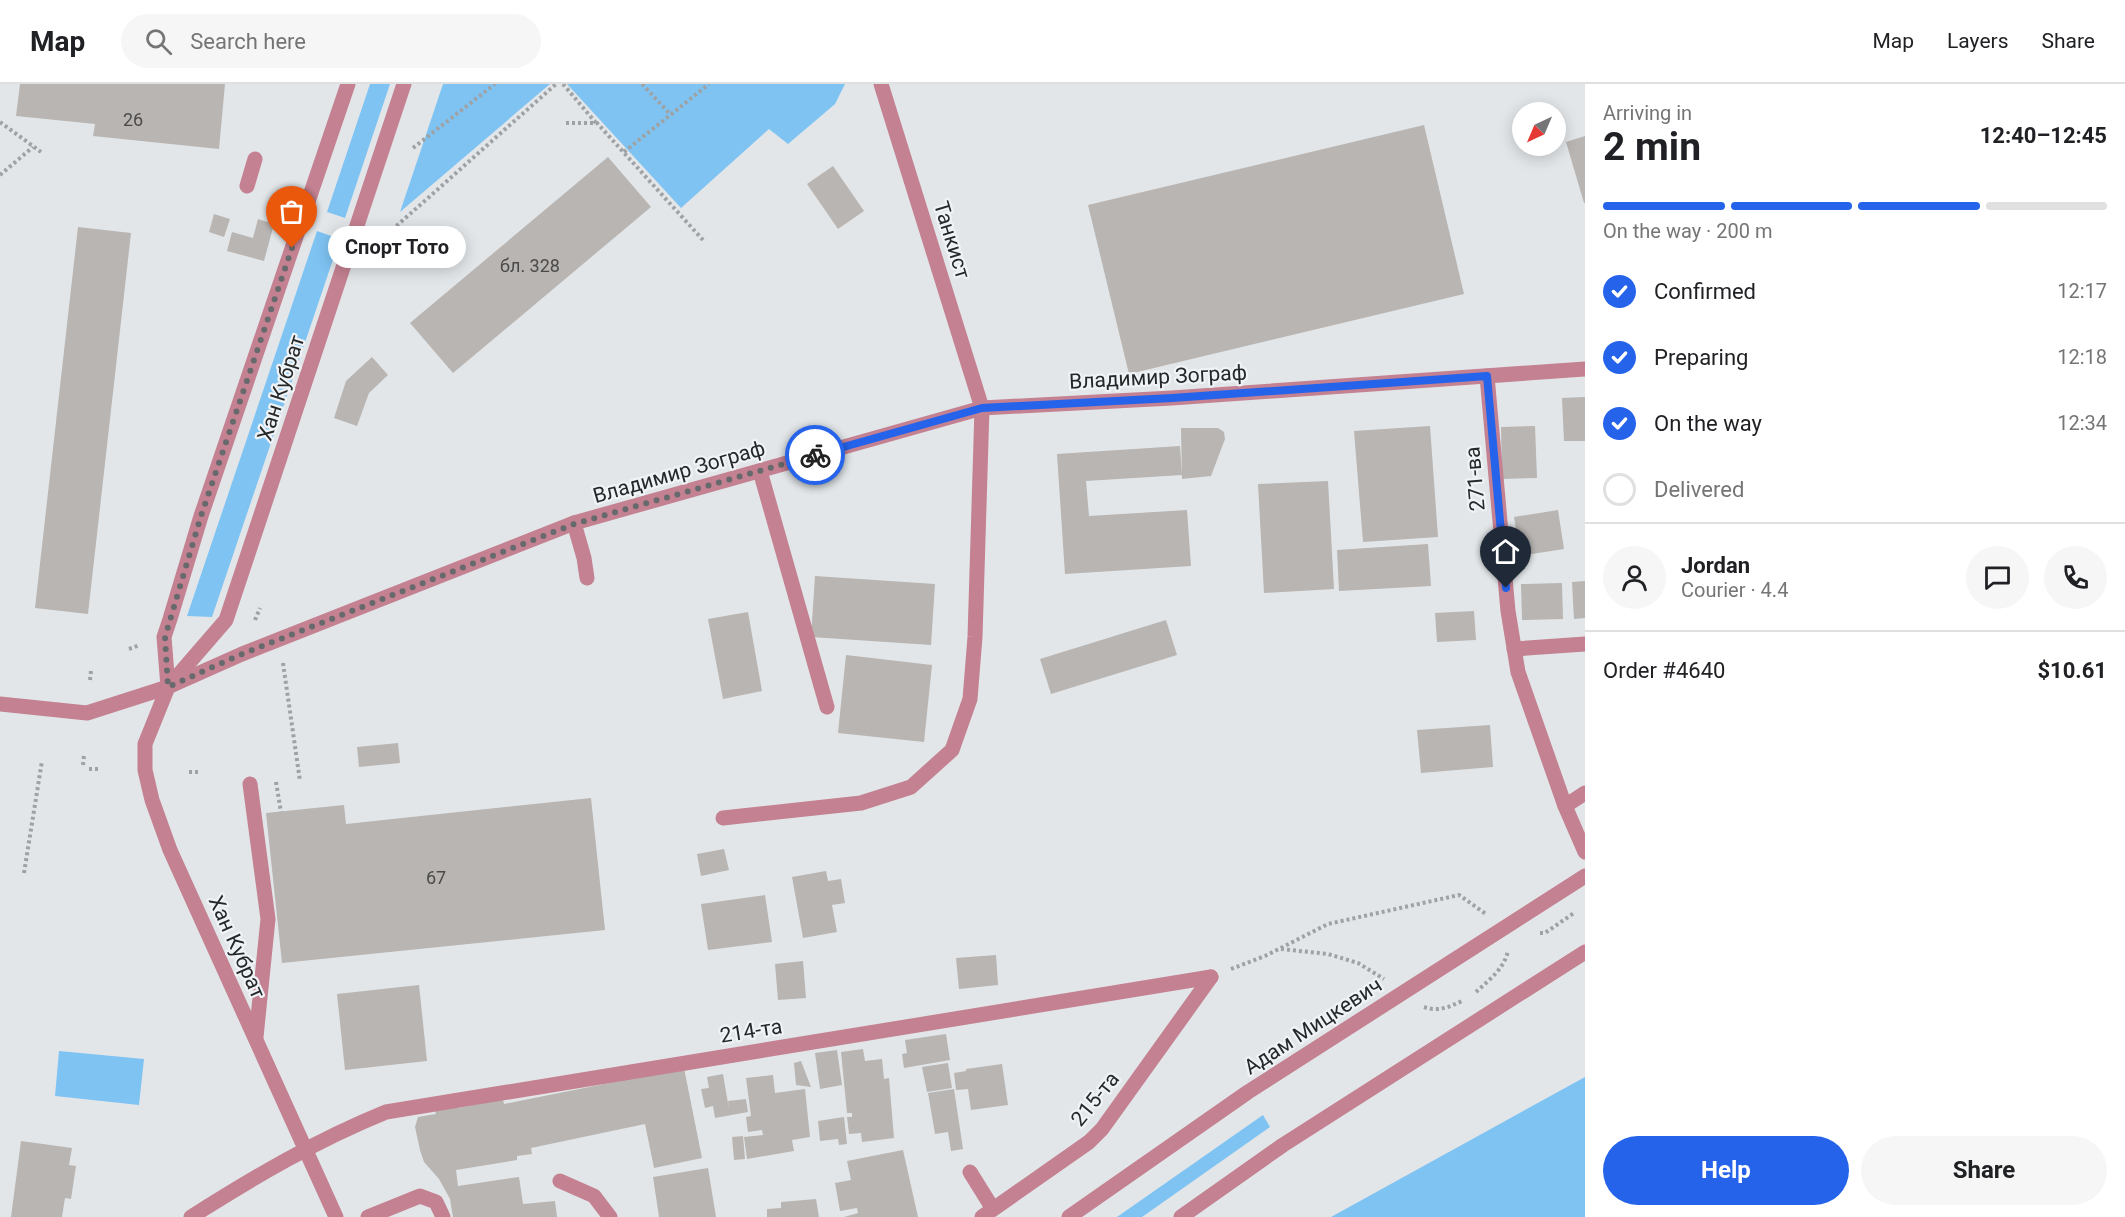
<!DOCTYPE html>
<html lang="en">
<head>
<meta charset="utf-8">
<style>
  body { margin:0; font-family:Roboto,sans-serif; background:#f6f6f6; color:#202124; height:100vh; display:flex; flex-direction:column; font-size:22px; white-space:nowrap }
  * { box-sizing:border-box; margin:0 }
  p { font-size:20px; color:#757577 }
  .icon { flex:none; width:33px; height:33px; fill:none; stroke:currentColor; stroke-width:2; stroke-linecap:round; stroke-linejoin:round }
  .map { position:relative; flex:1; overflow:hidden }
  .sheet { display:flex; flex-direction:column; background:#fff; width:540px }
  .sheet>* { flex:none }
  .needle { width:39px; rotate:224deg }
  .buttons { position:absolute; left:1512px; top:18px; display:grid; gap:12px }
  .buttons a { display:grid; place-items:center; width:54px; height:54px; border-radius:50%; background:#fff; box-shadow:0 3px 15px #0003; font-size:30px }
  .pin { position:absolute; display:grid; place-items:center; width:51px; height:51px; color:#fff; margin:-62px -26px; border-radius:50% 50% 50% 0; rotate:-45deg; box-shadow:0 0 6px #0007 }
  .pin .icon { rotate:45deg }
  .courier { position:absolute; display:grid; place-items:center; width:60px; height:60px; margin:-30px; border:4px solid #2563eb; border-radius:50%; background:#fff; color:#222; box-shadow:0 2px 8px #0007 }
  .bubble { position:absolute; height:42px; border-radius:21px; background:#fff; box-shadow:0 3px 15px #0003; font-size:20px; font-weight:700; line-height:42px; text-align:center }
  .summary em { font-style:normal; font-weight:700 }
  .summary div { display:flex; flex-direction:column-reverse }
  .summary { display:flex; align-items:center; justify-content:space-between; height:102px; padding:0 18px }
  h1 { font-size:39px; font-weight:700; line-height:45px }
  .bar { display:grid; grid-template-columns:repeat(4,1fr); gap:9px 6px; align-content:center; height:72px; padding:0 18px }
  .bar i { height:8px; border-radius:4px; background:#e0e0e0 }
  .bar .selected { background:#2563eb }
  .bar p { grid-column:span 4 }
  .line { display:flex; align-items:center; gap:15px; padding:0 18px; border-top:2px solid #e0e0e0 }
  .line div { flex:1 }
  .round { display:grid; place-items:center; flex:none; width:63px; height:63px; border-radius:32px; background:#f6f6f6 }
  ol { padding:0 18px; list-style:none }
  li { display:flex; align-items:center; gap:18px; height:66px }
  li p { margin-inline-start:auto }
  li .icon { padding:6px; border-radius:50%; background:#2563eb; color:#fff; stroke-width:4 }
  li:last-child { color:#757577 }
  li i { width:33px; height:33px; border:3px solid #e0e0e0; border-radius:50% }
  .action { display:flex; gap:12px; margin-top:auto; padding:12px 18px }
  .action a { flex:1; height:69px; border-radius:36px; background:#2563eb; color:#fff; font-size:24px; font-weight:700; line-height:69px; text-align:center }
  .action a+a { background:#f6f6f6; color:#202124 }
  header { display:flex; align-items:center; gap:36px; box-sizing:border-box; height:84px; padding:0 30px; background:#fff; border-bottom:2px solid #e0e0e0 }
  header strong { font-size:28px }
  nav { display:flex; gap:33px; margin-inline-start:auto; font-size:21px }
  .search { width:420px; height:54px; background:#f6f6f6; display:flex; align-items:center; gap:15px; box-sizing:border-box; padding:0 21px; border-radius:33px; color:#757577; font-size:22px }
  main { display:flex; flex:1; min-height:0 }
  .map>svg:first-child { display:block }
  .green { fill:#7fc3f3 }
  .building { fill:#b9b5b2 }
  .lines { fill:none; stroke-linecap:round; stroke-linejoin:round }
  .path { stroke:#9fa2a5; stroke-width:4; stroke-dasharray:3 3; stroke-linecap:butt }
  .minor { stroke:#c48191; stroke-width:15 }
  .done { stroke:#676a6c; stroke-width:6; stroke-dasharray:0 10.8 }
  .route { stroke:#2563eb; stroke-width:8 }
  .labels { text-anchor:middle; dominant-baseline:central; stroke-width:4.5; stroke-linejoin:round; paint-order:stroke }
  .number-label { font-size:18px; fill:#4a4a4a }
  .street-label { font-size:21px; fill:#252728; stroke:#eff3f6 }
</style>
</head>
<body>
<header>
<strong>Map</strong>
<div class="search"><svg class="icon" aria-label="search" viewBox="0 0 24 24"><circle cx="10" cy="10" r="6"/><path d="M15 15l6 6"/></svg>Search here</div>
<nav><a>Map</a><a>Layers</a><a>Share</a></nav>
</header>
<main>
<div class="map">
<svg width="1585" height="1133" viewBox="0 0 1585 1133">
  <rect width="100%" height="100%" fill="#e2e6e9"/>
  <!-- green -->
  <g class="green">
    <path d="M370 0H390L345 134 327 128Z"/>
    <path d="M443 0H550L400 128Z"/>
    <path d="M567 0H845L835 20 788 60 769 45 681 124Z"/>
    <path d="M317 147 340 155 212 533 187 532Z"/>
    <path d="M59 967 144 975 139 1021 55 1012Z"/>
    <path d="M1585 993V1133H1331Z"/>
    <path d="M1263 1031 1270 1043 1142 1133H1117Z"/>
  </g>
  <!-- building -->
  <g class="building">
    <path d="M20 0H225L219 65 93 52 95 40 16 32Z"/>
    <path d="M1424 41 1464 210 1129 290 1088 121Z"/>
    <path d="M1585 52V119H1584L1566 58Z"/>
    <path d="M608 73 651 123 453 289 410 239Z"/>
    <path d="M833 82 864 127 838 145 807 100Z"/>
    <path d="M214 130 230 135 224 153 209 148Z"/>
    <path d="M258 135 274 140 264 177 227 167 232 148 253 154Z"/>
    <path d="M78 143 131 149 88 530 35 524Z"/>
    <path d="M372 273 388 291 369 309 357 342 334 334 346 297Z"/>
    <path d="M1585 313V357H1564L1562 314Z"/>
    <path d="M1430 342 1438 453 1363 458 1354 347Z"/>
    <path d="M1535 342 1537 394 1502 395 1501 343Z"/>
    <path d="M1181 344H1218L1224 348 1225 355 1211 392 1182 395Z"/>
    <path d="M1180 362 1182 391 1086 397 1089 432 1187 426 1191 482 1065 490 1057 370Z"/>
    <path d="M1328 397 1334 505 1264 509 1258 400Z"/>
    <path d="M1558 426 1564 465 1520 472 1514 433Z"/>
    <path d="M1428 460 1431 502 1339 507 1337 466Z"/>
    <path d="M815 492 935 500 931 561 811 553Z"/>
    <path d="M1585 497V534L1574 535 1572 498Z"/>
    <path d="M1562 499 1563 535 1522 536 1521 500Z"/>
    <path d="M1474 527 1476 556 1437 558 1435 529Z"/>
    <path d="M748 528 762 607 723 615 708 535Z"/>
    <path d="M1166 536 1177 571 1051 610 1040 575Z"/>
    <path d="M846 571 932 581 924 658 838 649Z"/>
    <path d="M1490 641 1493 683 1421 689 1417 646Z"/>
    <path d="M398 659 400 679 359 683 357 663Z"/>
    <path d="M591 714 605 846 282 879 266 729 344 721 346 740Z"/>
    <path d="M724 765 729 786 701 792 697 770Z"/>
    <path d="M826 787 828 797 841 795 845 819 832 821 837 848 803 854 792 793Z"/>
    <path d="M765 811 772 858 708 866 701 820Z"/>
    <path d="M996 871 998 901 959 905 956 874Z"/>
    <path d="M803 877 806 914 778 916 775 880Z"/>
    <path d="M419 901 427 977 345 986 337 910Z"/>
    <path d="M946 950 950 976 904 984 902 970 907 969 905 956Z"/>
    <path d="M863 965 865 977 882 975 884 995 889 994 894 1054 862 1058 861 1049 849 1050 847 1033H852V1029H847L841 968Z"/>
    <path d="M837 966 842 1001 820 1005 815 969Z"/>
    <path d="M801 977 811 1003 796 1001 794 979Z"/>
    <path d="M948 979 952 1004 927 1008 922 983Z"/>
    <path d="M1002 980 1008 1021 971 1026 968 1005 956 1006 954 989 966 987V985Z"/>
    <path d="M684 984 702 1074 654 1084 645 1040 531 1064 532 1070 517 1072V1076L456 1086 458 1102 519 1093 523 1120 555 1117 557 1133H453L450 1115 439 1095 424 1078 420 1066 415 1043 418 1033 436 1030 434 1024 458 1019V1024L503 1015 504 1020Z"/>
    <path d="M723 990 729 1025 728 1017 746 1015 748 1028 715 1034 713 1022 705 1024 701 1005 709 1004 707 993Z"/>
    <path d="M773 991 775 1009 805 1005 810 1053 792 1056 794 1067 747 1075 744 1053 763 1051 762 1046 748 1048 746 1033 751 1032 746 994Z"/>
    <path d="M954 1005 963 1065 951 1067 948 1048 935 1050 928 1009Z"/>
    <path d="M844 1033 847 1060 839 1061 838 1055 820 1057 818 1037Z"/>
    <path d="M743 1052 745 1075 734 1076 732 1053Z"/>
    <path d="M21 1057 72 1064 69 1081 76 1082 71 1115 65 1114 62 1133H11Z"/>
    <path d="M903 1066 918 1133H844L858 1129 857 1124 840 1127 835 1099 851 1096 847 1077Z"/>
    <path d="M708 1084 716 1133H659L653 1093Z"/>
    <path d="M816 1115 819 1133H767V1125L781 1124V1118Z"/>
  </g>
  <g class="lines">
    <!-- path -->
    <g class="path">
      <path d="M563 0 596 39"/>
      <path d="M642 0 671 31"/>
      <path d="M0 38 41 68"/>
      <path d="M566 39H597L703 156"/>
      <path d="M413 64 495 0"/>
      <path d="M624 68 709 0"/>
      <path d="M0 91 33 63"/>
      <path d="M377 153 383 154 556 0"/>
      <path d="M255 536 260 524"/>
      <path d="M129 565 140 561"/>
      <path d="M283 579 300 697"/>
      <path d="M90 596 91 587"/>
      <path d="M83 681 84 671"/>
      <path d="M89 685H98"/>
      <path d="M189 688H198"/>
      <path d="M276 698 281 728"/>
      <path d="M24 789 42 677"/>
      <path d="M1540 849H1545L1574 829"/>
      <path d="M1281 865 1328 870 1358 879 1384 895"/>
      <path d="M1231 885 1265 872 1328 840 1459 811 1486 830"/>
      <path d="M1476 908C1489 896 1504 885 1508 867"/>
      <path d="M1424 923C1439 928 1449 923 1462 917"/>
    </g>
    <!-- minor -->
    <g class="minor">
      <path d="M247 102 255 75"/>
      <path d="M1487 292 1508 527 1518 588 1565 722 1585 768"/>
      <path d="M760 387 827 623"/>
      <path d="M574 439 584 474 587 494"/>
      <path d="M1514 565 1585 560"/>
      <path d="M168 603 164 553 170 535 201 432 348 0"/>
      <path d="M0 620 87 629 168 603 242 570 574 439 982 324 1172 314 1585 285"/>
      <path d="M250 700 268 835 256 953"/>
      <path d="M1565 722 1585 709"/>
      <path d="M723 734 861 719 911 703 952 666 970 615 975 553 982 324 881 0"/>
      <path d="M970 1088 993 1125"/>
      <path d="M560 1097 594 1112 610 1133"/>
      <path d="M191 1133C254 1093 317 1056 386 1028L1211 893"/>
      <path d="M336 1133 170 766 152 716 145 686V660L168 603 226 536 404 0"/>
      <path d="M368 1133 420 1112 436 1118 443 1133"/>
      <path d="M982 1133 1089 1058 1102 1045 1211 893"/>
      <path d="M1069 1133 1248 1008 1585 792"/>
      <path d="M1181 1133 1283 1061 1585 868"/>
    </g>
  </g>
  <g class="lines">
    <!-- done -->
    <path class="done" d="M292 164 201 432 165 553 168 603 242 570 574 440 815 371"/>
    <!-- route -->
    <path class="route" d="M815 371 982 324 1172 314 1487 292 1506 504"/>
  </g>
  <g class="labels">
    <!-- number labels -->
    <g class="number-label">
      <text x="133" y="35">26</text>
      <text x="530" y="181">бл. 328</text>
      <text x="436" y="793">67</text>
    </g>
    <!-- street labels -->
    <g class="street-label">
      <text transform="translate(952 156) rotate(73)">Танкист</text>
      <text transform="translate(1158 293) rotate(-3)">Владимир Зограф</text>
      <text transform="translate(281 304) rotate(-72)">Хан Кубрат</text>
      <text transform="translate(679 388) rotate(-16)">Владимир Зограф</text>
      <text transform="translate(1475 395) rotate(-95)">271-ва</text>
      <text transform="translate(237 863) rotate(66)">Хан Кубрат</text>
      <text transform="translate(1313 942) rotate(-33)">Адам Мицкевич</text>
      <text transform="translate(751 947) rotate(-9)">214-та</text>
      <text transform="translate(1095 1015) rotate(-51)">215-та</text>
    </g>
  </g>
</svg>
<div class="buttons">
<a><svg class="needle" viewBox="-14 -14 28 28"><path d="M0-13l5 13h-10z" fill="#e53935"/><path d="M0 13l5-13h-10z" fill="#757577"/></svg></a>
</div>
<div class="pin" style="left:292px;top:164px;background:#ea580c"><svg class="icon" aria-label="bag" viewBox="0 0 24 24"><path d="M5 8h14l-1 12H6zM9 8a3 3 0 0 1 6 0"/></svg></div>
<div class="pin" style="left:1506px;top:504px;background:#1f2937"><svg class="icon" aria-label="home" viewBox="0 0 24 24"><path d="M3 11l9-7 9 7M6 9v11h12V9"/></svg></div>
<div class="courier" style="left:815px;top:371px"><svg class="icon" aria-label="bike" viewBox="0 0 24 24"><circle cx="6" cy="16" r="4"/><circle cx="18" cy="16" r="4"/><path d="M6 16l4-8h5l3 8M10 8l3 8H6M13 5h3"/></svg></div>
<div class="bubble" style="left:328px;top:142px;width:138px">Спорт Тото</div>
</div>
<section class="sheet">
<div class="summary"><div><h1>2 min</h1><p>Arriving in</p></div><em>12:40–12:45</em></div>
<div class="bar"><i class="selected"></i><i class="selected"></i><i class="selected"></i><i></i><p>On the way · 200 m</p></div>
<ol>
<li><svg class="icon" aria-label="check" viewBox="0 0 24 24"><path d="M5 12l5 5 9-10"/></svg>Confirmed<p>12:17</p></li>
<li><svg class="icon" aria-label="check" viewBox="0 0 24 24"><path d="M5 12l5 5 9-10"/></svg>Preparing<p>12:18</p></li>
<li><svg class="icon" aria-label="check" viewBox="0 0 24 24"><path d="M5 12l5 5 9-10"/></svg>On the way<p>12:34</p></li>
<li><i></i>Delivered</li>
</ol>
<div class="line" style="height:108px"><a class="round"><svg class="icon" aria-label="person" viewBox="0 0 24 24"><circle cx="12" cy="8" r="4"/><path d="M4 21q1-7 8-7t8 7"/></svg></a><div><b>Jordan</b><p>Courier · 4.4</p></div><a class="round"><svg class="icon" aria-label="chat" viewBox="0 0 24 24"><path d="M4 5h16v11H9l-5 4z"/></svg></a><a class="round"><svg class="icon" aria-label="phone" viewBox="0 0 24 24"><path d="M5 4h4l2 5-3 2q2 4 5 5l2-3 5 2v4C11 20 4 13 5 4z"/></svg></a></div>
<div class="line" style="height:78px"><div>Order #4640</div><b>$10.61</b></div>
<div class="action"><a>Help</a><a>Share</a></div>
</section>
</main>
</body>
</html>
